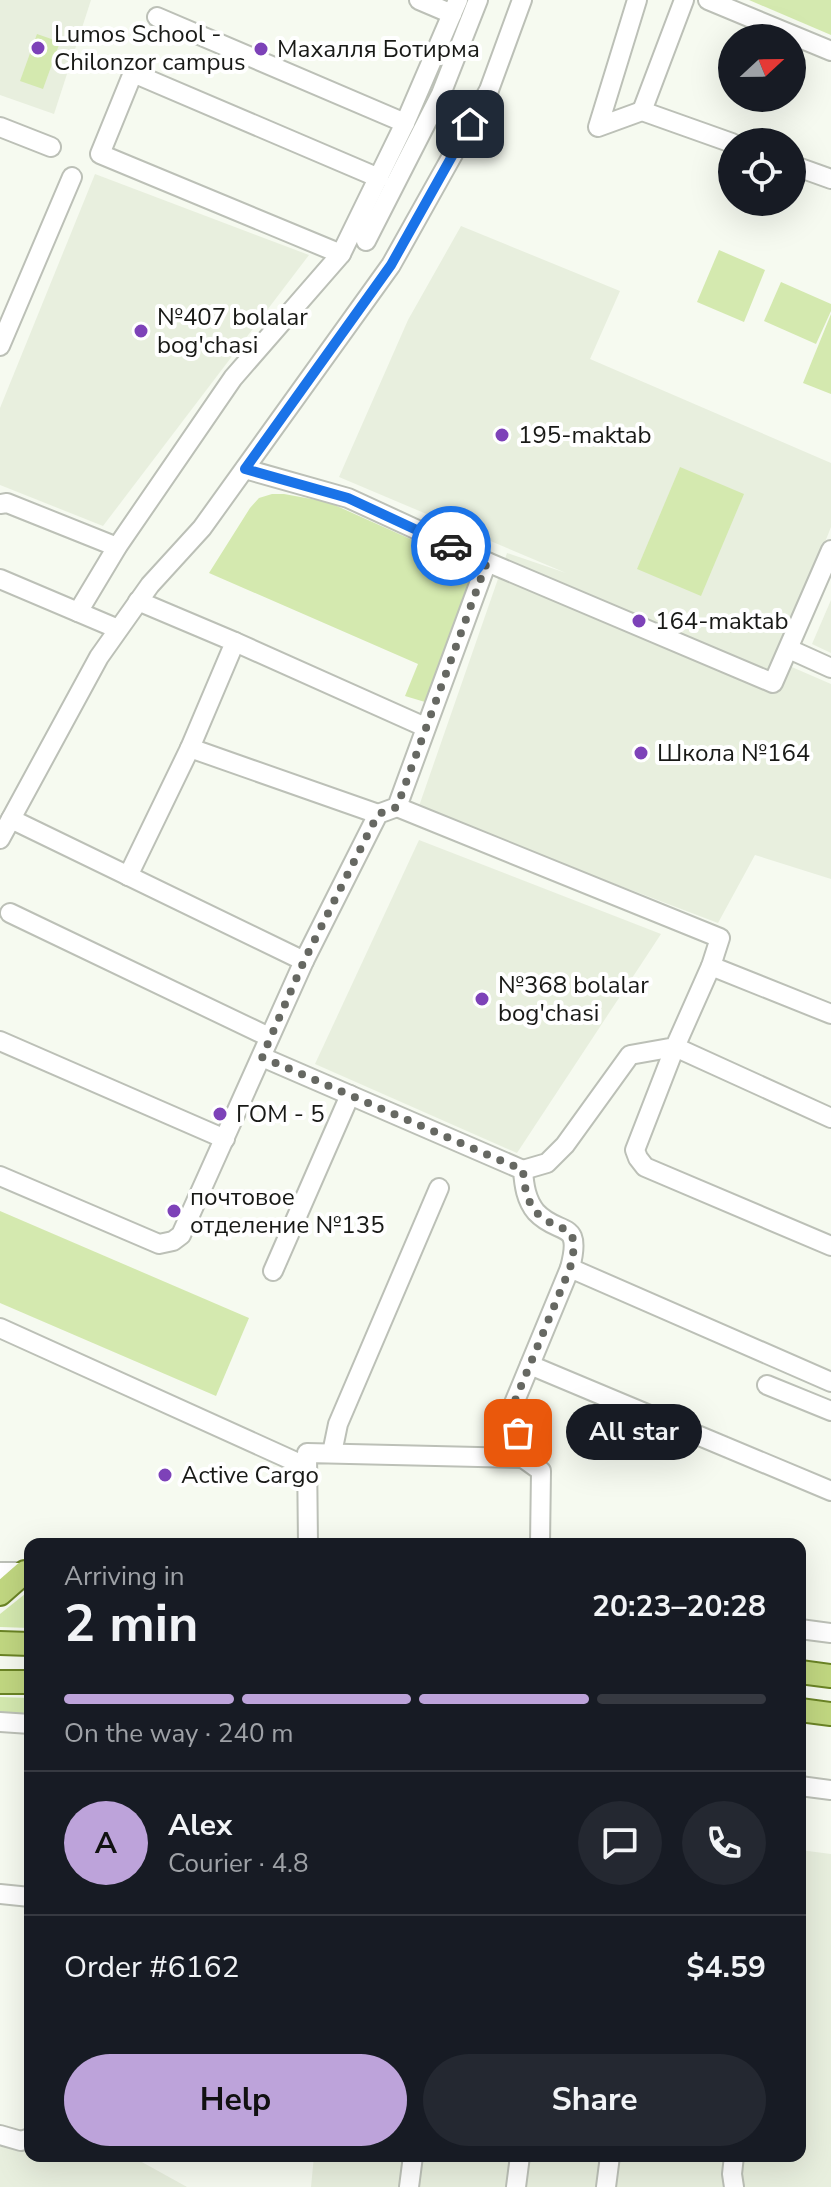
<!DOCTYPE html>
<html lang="en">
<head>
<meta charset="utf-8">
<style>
  body { margin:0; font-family:"Nunito Sans",sans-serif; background:#242831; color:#f1f3f6; height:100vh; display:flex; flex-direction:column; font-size:30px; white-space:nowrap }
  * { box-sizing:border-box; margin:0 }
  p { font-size:26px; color:#9ea1a6 }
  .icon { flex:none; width:44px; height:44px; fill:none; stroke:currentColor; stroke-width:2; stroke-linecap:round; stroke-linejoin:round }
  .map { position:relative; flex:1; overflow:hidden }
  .side { position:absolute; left:24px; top:1538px; width:782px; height:624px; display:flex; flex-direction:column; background:#171b24; border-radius:16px; box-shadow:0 8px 32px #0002 }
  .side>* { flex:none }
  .needle { width:52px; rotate:68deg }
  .tools { position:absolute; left:718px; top:24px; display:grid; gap:16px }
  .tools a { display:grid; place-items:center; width:88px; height:88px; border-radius:50%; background:#171b24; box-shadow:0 8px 32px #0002; font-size:40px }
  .pin { position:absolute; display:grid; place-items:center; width:68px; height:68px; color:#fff; margin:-34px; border-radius:16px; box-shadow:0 4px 12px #0006 }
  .courier { position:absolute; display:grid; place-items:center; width:80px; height:80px; margin:-40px; border:6px solid #1a73e8; border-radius:50%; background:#fff; color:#222; box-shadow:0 2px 10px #0007 }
  .bubble { position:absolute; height:56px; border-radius:28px; background:#171b24; box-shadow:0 8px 32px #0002; font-size:26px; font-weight:700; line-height:56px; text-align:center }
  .overview em { font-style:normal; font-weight:700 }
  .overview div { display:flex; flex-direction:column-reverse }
  .overview { display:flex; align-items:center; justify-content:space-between; height:136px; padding:0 40px }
  h1 { font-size:52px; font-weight:700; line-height:60px }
  .bar { display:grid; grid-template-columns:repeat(4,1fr); gap:12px 8px; align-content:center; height:96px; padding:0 40px }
  .bar i { height:10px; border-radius:6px; background:#363941 }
  .bar .on { background:#bda3da }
  .bar p { grid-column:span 4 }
  .line { display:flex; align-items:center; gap:20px; padding:0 40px; border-top:2px solid #363941 }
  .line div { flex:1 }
  .round { display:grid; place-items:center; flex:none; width:84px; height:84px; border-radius:42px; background:#242831 }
  .cta { display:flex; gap:16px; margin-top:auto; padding:16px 40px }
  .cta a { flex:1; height:92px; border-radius:48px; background:#bda3da; color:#111; font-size:32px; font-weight:700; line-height:92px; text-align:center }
  .cta a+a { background:#242831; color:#f1f3f6 }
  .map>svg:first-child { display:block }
  .built { fill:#e8efde }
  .green { fill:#d4e9af }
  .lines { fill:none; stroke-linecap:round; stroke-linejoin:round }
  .minor-casing { stroke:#bcc0b7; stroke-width:22 }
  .major-casing { stroke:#6b8425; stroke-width:26 }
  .minor { stroke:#fff; stroke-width:18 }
  .major { stroke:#c1d781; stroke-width:22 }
  .done { stroke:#666862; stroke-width:8; stroke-dasharray:0 14.4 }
  .route { stroke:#1a73e8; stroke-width:10 }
  .poi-dot { fill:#7d42b8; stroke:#fff; stroke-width:3 }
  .labels { text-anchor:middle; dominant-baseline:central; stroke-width:8; stroke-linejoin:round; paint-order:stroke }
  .poi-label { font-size:24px; fill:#181916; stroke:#fff; text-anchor:start }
</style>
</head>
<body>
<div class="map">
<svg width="831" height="2187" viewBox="0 0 831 2187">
  <rect width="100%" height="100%" fill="#f6faf0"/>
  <!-- built -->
  <g class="built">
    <path d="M0 0H91L54 114 0 95Z"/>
    <path d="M95 174 309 255 103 526 0 485V408Z"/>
    <path d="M461 226 620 291 590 359 831 463V527L778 661 831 684V879L755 855 718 923 418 809 507 553 566 573 339 477 408 320Z"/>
    <path d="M831 600V653L812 644Z"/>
    <path d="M419 840 661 934 517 1153 315 1064Z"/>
    <path d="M800 1850 831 1854V2187H311L314 2156H800Z"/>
    <path d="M0 2144 30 2151V2156H131L187 2187H0Z"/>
  </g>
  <!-- green -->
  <g class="green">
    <path d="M749 0H831V35Z"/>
    <path d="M37 34 60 42 43 89 20 81Z"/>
    <path d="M719 250 765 270 744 322 697 302Z"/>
    <path d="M781 282 831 304V311L816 344 764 321Z"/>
    <path d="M831 314V394L803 383Z"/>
    <path d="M680 467 744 494 701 596 637 569Z"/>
    <path d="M272 494H284L328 502 477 569 425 702 405 696 418 664 209 573 250 508 259 498Z"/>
    <path d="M0 1211 249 1318 216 1396 0 1303Z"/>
    <path d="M30 1590V1628L0 1627V1614Z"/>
    <path d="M0 1697 30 1698V1715L0 1713Z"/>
  </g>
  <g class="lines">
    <!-- minor casing -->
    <g class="minor-casing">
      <g id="minor">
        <path d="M419 0 452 14"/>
        <path d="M637 0 598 127 642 111 732 143"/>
        <path d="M708 0 831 51"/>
        <path d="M157 17 405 123"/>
        <path d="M642 111 684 0"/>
        <path d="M0 127 51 147"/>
        <path d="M792 165 831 179"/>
        <path d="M366 241 441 94 478 0"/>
        <path d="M341 254 100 154 133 73 379 178"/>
        <path d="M0 346 72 177"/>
        <path d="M245 469 348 498 487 562 773 683 831 550"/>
        <path d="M0 504 7 503 117 547"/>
        <path d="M0 579 118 629"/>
        <path d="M78 612 117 547 233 378 341 254 405 123 458 0"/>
        <path d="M235 642 425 727"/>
        <path d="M789 649 831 668"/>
        <path d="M190 748 378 814"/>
        <path d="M397 807 720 938 711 966 675 1047 630 1055 565 1145 547 1163 523 1170"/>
        <path d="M11 819 304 961 378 814 397 807 487 562"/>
        <path d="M0 839 99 657 150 585 202 528 391 265 489 90 522 0"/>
        <path d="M128 876 190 748 235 642 138 601"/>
        <path d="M10 913 269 1037"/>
        <path d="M711 966 831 1014"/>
        <path d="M0 1041 225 1139"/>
        <path d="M262 1057 523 1170C524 1185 526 1200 536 1212 559 1237 583 1218 570 1268L512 1408 523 1458 541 1471 540 1544"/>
        <path d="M831 1118 675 1047 635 1150 638 1158 645 1167 831 1246"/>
        <path d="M0 1176 159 1244 173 1241 181 1235 304 961"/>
        <path d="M570 1268 831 1382"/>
        <path d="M273 1271 350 1095"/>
        <path d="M0 1328 307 1467"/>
        <path d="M530 1365 831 1491"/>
        <path d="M767 1385 831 1411"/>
        <path d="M332 1453 338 1424 439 1188"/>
        <path d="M308 1544 307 1453 523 1458"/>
        <path d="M0 1572H30"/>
        <path d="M800 1629 831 1633"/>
        <path d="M0 1722 30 1724"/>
        <path d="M800 1786 831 1790"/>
        <path d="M0 1894 30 1897"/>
        <path d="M0 2135 21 2141 30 2138"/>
        <path d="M734 2156 732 2174 734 2187"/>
        <path d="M409 2187 413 2156"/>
        <path d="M516 2187 520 2156"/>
        <path d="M606 2187 610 2156"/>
      </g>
    </g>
    <!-- major casing -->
    <g class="major-casing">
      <g id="major">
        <path d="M0 1594 25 1572"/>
        <path d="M0 1643 30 1644"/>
        <path d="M800 1672 831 1676"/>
        <path d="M0 1682H30"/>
        <path d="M800 1710 831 1714"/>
      </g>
    </g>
    <!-- minor -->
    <use href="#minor" class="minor"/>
    <!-- major -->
    <use href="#major" class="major"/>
  </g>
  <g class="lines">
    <!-- done -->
    <path class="done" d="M451 546 487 562 397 807 378 814 304 961 262 1057 523 1170C524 1184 526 1200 536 1212 559 1236 583 1218 570 1268L512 1408 518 1433"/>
    <!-- route -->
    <path class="route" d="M451 546 348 498 245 469 391 265 470 124"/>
  </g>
  <!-- markers -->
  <g class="poi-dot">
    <circle cx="38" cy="48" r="8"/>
    <circle cx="261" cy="49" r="8"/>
    <circle cx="141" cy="331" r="8"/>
    <circle cx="502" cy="435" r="8"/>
    <circle cx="639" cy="621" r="8"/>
    <circle cx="641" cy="753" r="8"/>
    <circle cx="482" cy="999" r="8"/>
    <circle cx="220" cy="1114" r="8"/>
    <circle cx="174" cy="1211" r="8"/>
    <circle cx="165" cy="1475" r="8"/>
  </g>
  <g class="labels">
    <!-- poi labels -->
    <g class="poi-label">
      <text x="54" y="34">Lumos School -<tspan x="54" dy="28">Chilonzor campus</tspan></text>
      <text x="277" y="49">Махалля Ботирма</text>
      <text x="157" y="317">№407 bolalar<tspan x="157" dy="28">bog'chasi</tspan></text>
      <text x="518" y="435">195-maktab</text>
      <text x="655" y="621">164-maktab</text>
      <text x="657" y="753">Школа №164</text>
      <text x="498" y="985">№368 bolalar<tspan x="498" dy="28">bog'chasi</tspan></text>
      <text x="236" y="1114">ГОМ - 5</text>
      <text x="190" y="1197">почтовое<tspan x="190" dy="28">отделение №135</tspan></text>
      <text x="181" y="1475">Active Cargo</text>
    </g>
  </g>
</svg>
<div class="tools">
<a><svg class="needle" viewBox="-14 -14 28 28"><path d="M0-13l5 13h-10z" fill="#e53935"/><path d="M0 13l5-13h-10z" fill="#9ea1a6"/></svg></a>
<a><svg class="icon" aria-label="locate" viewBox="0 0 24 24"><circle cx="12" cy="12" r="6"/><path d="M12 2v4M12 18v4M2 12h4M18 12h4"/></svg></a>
</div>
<div class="pin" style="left:518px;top:1433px;background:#ea580c"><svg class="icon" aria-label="bag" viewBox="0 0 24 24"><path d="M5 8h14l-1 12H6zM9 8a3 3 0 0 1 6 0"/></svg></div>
<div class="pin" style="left:470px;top:124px;background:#1f2937"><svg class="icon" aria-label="home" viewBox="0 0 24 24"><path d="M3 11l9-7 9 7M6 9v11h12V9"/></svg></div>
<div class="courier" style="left:451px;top:546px"><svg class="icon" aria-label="car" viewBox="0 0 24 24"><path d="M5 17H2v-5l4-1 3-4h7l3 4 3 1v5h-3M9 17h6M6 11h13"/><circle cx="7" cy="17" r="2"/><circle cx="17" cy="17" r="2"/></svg></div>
<div class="bubble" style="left:566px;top:1404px;width:136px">All star</div>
<section class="side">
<div class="overview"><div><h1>2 min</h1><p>Arriving in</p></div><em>20:23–20:28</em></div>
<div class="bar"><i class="on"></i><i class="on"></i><i class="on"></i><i></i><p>On the way · 240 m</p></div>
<div class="line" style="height:144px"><b class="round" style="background:#bda3da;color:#111">A</b><div><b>Alex</b><p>Courier · 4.8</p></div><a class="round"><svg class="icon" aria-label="chat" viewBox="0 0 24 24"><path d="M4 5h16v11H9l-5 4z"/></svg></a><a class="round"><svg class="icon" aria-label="phone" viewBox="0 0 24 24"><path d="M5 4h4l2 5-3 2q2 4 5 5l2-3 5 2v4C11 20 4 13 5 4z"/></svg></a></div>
<div class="line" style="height:104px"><div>Order #6162</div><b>$4.59</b></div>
<div class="cta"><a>Help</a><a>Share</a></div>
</section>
</div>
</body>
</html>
